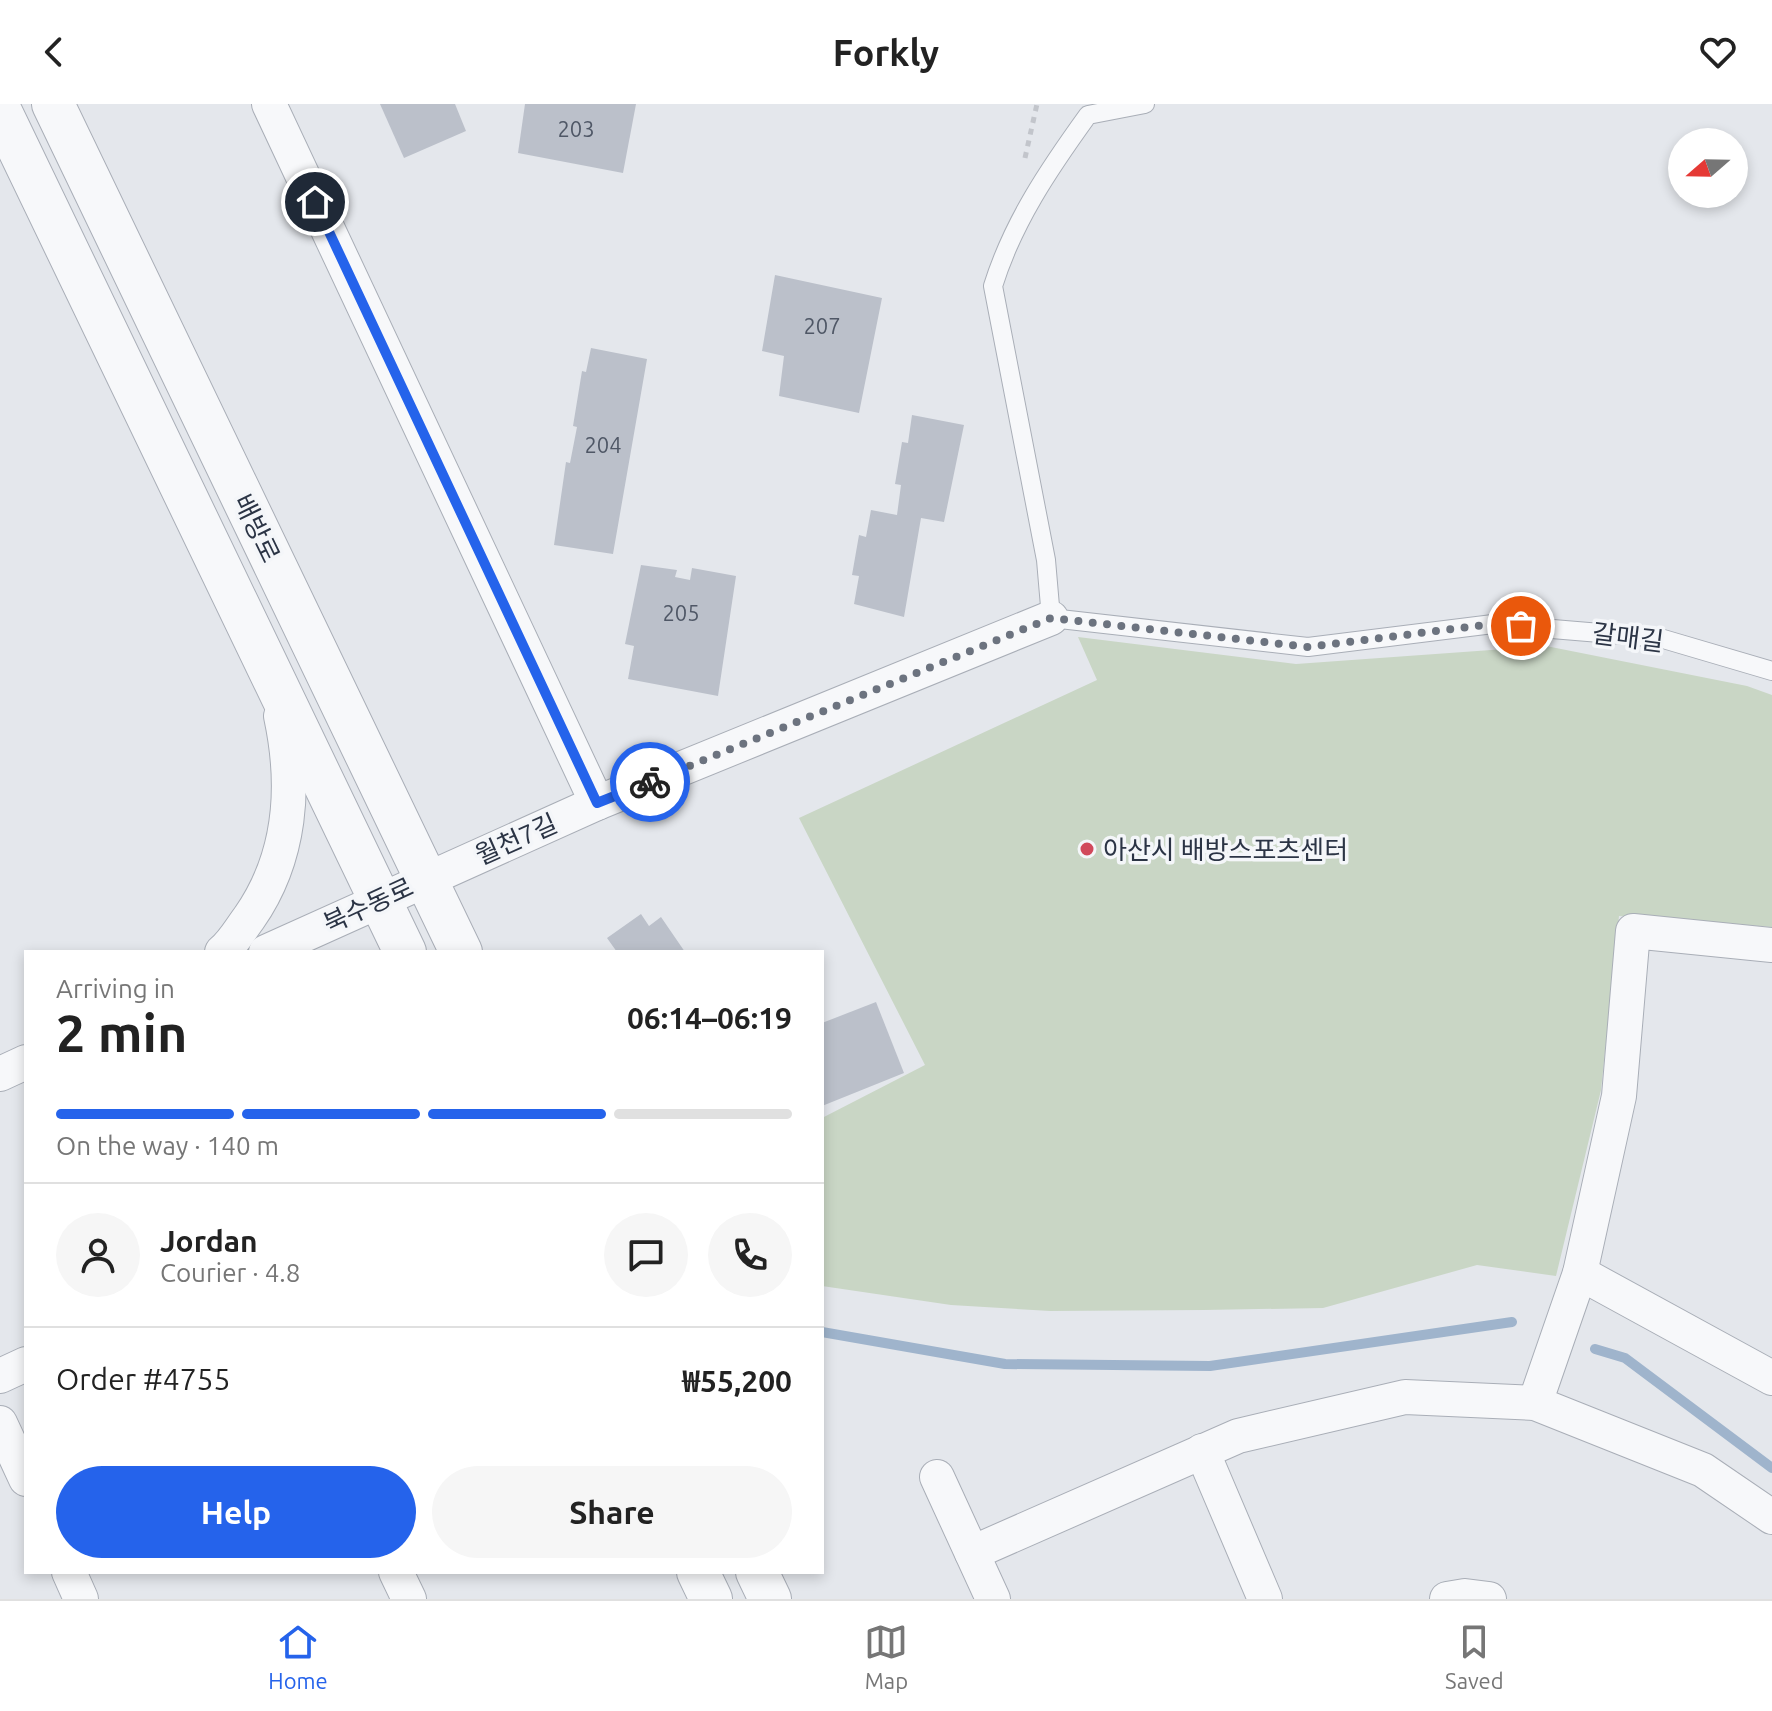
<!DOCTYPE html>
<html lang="en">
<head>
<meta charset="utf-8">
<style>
  body { margin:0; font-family:Ubuntu,"Noto Sans KR",sans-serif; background:#f6f6f6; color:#222; height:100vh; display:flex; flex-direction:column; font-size:30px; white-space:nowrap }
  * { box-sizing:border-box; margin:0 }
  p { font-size:26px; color:#767676 }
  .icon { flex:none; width:44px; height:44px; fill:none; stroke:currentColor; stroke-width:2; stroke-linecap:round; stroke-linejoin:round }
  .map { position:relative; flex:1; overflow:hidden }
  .drawer { position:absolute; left:24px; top:846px; width:800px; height:624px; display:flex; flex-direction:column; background:#fff; border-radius:0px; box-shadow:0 4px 12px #0003 }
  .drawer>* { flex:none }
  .needle { width:52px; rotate:250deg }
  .controls { position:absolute; left:1668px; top:24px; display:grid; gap:16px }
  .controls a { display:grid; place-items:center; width:80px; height:80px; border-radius:50%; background:#fff; box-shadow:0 4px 12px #0003; font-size:40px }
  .pin { position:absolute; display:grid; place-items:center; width:68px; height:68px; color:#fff; margin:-34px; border:4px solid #fff; border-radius:50%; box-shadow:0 2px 8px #0007 }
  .courier { position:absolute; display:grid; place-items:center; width:80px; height:80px; margin:-40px; border:6px solid #2563eb; border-radius:50%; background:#fff; color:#222; box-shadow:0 2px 10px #0007 }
  .head em { font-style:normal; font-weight:600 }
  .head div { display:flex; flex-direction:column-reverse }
  .head { display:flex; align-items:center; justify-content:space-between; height:136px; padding:0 32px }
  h1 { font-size:52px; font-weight:600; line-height:60px }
  .bar { display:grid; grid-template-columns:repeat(4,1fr); gap:12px 8px; align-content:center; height:96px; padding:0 32px }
  .bar i { height:10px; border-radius:6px; background:#e0e0e0 }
  .bar .active { background:#2563eb }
  .bar p { grid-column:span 4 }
  .line { display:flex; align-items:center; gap:20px; padding:0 32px; border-top:2px solid #e0e0e0 }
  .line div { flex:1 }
  .round { display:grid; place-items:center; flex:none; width:84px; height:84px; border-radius:42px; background:#f6f6f6 }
  .cta { display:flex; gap:16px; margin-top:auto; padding:16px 32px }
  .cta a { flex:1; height:92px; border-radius:48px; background:#2563eb; color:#fff; font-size:32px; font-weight:600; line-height:92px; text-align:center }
  .cta a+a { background:#f6f6f6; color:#222 }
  header { display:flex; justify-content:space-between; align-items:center; height:104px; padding:0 32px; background:#fff; font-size:36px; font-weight:600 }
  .dock { display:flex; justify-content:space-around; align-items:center; height:112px; border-top:2px solid #e0e0e0; background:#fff; font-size:22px; color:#767676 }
  .dock a { display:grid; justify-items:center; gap:4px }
  .dock .active { color:#2563eb }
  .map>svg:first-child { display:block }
  .green { fill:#c9d6c5 }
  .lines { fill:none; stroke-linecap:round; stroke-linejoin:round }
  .stream { stroke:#9fb4cc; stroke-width:10 }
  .building { fill:#bbc0ca }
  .service-casing { stroke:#a9aeb7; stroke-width:20 }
  .minor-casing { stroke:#a9aeb7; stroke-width:36 }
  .tertiary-casing { stroke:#a9aeb7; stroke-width:44 }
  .path { stroke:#c2c5cb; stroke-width:5; stroke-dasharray:6 6; stroke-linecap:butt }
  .service { stroke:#f7f8fa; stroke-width:18 }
  .minor { stroke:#f7f8fa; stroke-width:34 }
  .tertiary { stroke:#f7f8fa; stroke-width:42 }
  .done { stroke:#6c737f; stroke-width:8; stroke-dasharray:0 14.4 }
  .route { stroke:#2563eb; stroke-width:10 }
  .poi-dot { fill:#d1495b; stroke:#f4f6f9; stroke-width:3 }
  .labels { text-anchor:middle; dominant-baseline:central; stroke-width:7; stroke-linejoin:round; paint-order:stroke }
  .number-label { font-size:22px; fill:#4f5766 }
  .street-label { font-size:26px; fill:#2b3445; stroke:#f4f6f9 }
  .poi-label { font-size:26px; fill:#2b3445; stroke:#f4f6f9; text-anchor:start }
</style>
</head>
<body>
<header><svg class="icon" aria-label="back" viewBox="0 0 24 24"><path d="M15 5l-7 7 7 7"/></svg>Forkly<svg class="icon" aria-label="heart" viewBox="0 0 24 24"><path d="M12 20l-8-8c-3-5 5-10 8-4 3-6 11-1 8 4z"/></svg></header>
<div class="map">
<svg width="1772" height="1495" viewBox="0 0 1772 1495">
  <rect width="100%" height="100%" fill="#e4e7ec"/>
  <!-- green -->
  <path class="green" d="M1078 533 1296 560 1546 542 1747 582 1772 591V823L1619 812 1601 986 1556 1172 1477 1161 1323 1204 1204 1206 1050 1207 951 1201 822 1182V1014L925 961 799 714 1097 576Z"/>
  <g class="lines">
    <!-- stream -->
    <g class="stream">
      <path d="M822 1228 1005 1260 1210 1262 1512 1218"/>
      <path d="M1595 1245 1625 1254 1772 1364"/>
    </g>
  </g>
  <!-- building -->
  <g class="building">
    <path d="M380 0H455L466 27 404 54Z"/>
    <path d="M525 0H636L623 69 518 49Z"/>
    <path d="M775 171 882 194 859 309 779 292 784 252 762 247Z"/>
    <path d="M591 244 647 255 613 450 554 441 566 358 570 359 577 323 573 322 582 267 586 268Z"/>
    <path d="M912 311 964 321 944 418 921 414 904 513 854 500 859 472 852 471 859 431 866 433 871 406 897 411 901 381 895 380 902 338 908 339Z"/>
    <path d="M641 461 677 466 675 473 690 476 692 464 736 472 718 592 628 575 634 542 625 540Z"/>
    <path d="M641 810 649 822 661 813 685 848H617L607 834Z"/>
    <path d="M876 898 904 969 822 1002V919Z"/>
  </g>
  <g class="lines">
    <!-- service casing -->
    <g class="service-casing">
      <path id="service" d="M1145 0 1088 11C1049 65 1013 118 993 182L1046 456 1051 514 1308 543 1493 520 1660 534 1772 567"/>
    </g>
    <!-- minor casing -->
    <g class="minor-casing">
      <g id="minor">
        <path d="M269 0 597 699"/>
        <path d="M222 848C233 839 240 826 249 814 291 754 296 682 281 612"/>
        <path d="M266 848 597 699 1051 514"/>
        <path d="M0 970 26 958"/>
        <path d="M1580 1169 1772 1274"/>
        <path d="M0 1272 26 1260"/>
        <path d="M1535 1299 1580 1169 1619 992 1633 827 1772 841"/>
        <path d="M0 1319 26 1375"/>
        <path d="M1202 1347 1265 1495"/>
        <path d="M937 1373 993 1495"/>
        <path d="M972 1449 1238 1332 1405 1293 1535 1299 1703 1366 1772 1413"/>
        <path d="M69 1468 81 1495"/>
        <path d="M396 1468 409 1495"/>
        <path d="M1447 1495 1465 1492 1489 1495"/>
      </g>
    </g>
    <!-- tertiary casing -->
    <g class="tertiary-casing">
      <g id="tertiary">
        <path d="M53 0 461 848"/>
        <path d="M0 6 405 848"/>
        <path d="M698 1468 711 1495"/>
        <path d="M757 1468 770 1495"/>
      </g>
    </g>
    <!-- path -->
    <path class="path" d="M1025 54 1037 0"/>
    <!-- service -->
    <use href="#service" class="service"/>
    <!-- minor -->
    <use href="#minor" class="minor"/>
    <!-- tertiary -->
    <use href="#tertiary" class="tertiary"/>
  </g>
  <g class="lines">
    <!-- done -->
    <path class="done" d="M650 678 1051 514 1308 543 1493 520 1521 522"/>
    <!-- route -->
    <path class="route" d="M315 98 597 699 650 678"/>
  </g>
  <!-- markers -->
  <circle class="poi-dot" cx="1087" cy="745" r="8"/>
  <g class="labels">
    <!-- number labels -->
    <g class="number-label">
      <text x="576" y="24">203</text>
      <text x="822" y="221">207</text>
      <text x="603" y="340">204</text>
      <text x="681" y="508">205</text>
    </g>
    <!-- street labels -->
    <g class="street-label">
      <text transform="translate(257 424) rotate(64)">배방로</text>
      <text transform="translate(1628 533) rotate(7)">갈매길</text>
      <text transform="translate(516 735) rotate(-24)">월천7길</text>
      <text transform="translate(368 801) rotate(-25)">북수동로</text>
    </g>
    <!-- poi labels -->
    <g class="poi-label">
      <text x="1103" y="745">아산시 배방스포츠센터</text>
    </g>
  </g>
</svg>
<div class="controls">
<a><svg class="needle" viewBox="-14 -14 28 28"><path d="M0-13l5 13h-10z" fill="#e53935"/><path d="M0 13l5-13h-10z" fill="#767676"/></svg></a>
</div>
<div class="pin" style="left:1521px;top:522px;background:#ea580c"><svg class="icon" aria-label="bag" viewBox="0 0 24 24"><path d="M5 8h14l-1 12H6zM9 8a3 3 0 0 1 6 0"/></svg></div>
<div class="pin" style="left:315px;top:98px;background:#1f2937"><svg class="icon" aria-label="home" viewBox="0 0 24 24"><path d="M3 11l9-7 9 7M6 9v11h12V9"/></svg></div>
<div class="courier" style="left:650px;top:678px"><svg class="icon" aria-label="bike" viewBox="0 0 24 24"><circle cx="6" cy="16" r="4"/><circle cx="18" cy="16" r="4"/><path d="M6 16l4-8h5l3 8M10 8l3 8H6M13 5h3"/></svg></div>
<section class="drawer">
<div class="head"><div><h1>2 min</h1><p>Arriving in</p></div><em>06:14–06:19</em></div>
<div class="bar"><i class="active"></i><i class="active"></i><i class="active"></i><i></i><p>On the way · 140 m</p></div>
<div class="line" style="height:144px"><a class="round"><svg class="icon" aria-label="person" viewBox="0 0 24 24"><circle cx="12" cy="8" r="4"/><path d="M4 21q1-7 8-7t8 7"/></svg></a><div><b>Jordan</b><p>Courier · 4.8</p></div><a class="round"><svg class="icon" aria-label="chat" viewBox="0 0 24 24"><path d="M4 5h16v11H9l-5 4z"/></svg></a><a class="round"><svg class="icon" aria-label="phone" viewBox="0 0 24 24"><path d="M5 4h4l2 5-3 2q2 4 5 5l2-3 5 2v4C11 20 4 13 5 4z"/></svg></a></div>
<div class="line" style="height:104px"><div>Order #4755</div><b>₩55,200</b></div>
<div class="cta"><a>Help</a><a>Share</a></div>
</section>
</div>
<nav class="dock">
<a class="active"><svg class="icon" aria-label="home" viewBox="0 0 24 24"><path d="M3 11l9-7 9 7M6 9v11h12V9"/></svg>Home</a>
<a><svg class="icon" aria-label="map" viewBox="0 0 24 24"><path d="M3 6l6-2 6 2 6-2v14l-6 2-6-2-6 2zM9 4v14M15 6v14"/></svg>Map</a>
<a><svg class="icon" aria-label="saved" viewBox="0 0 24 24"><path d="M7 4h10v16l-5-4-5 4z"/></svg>Saved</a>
</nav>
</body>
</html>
